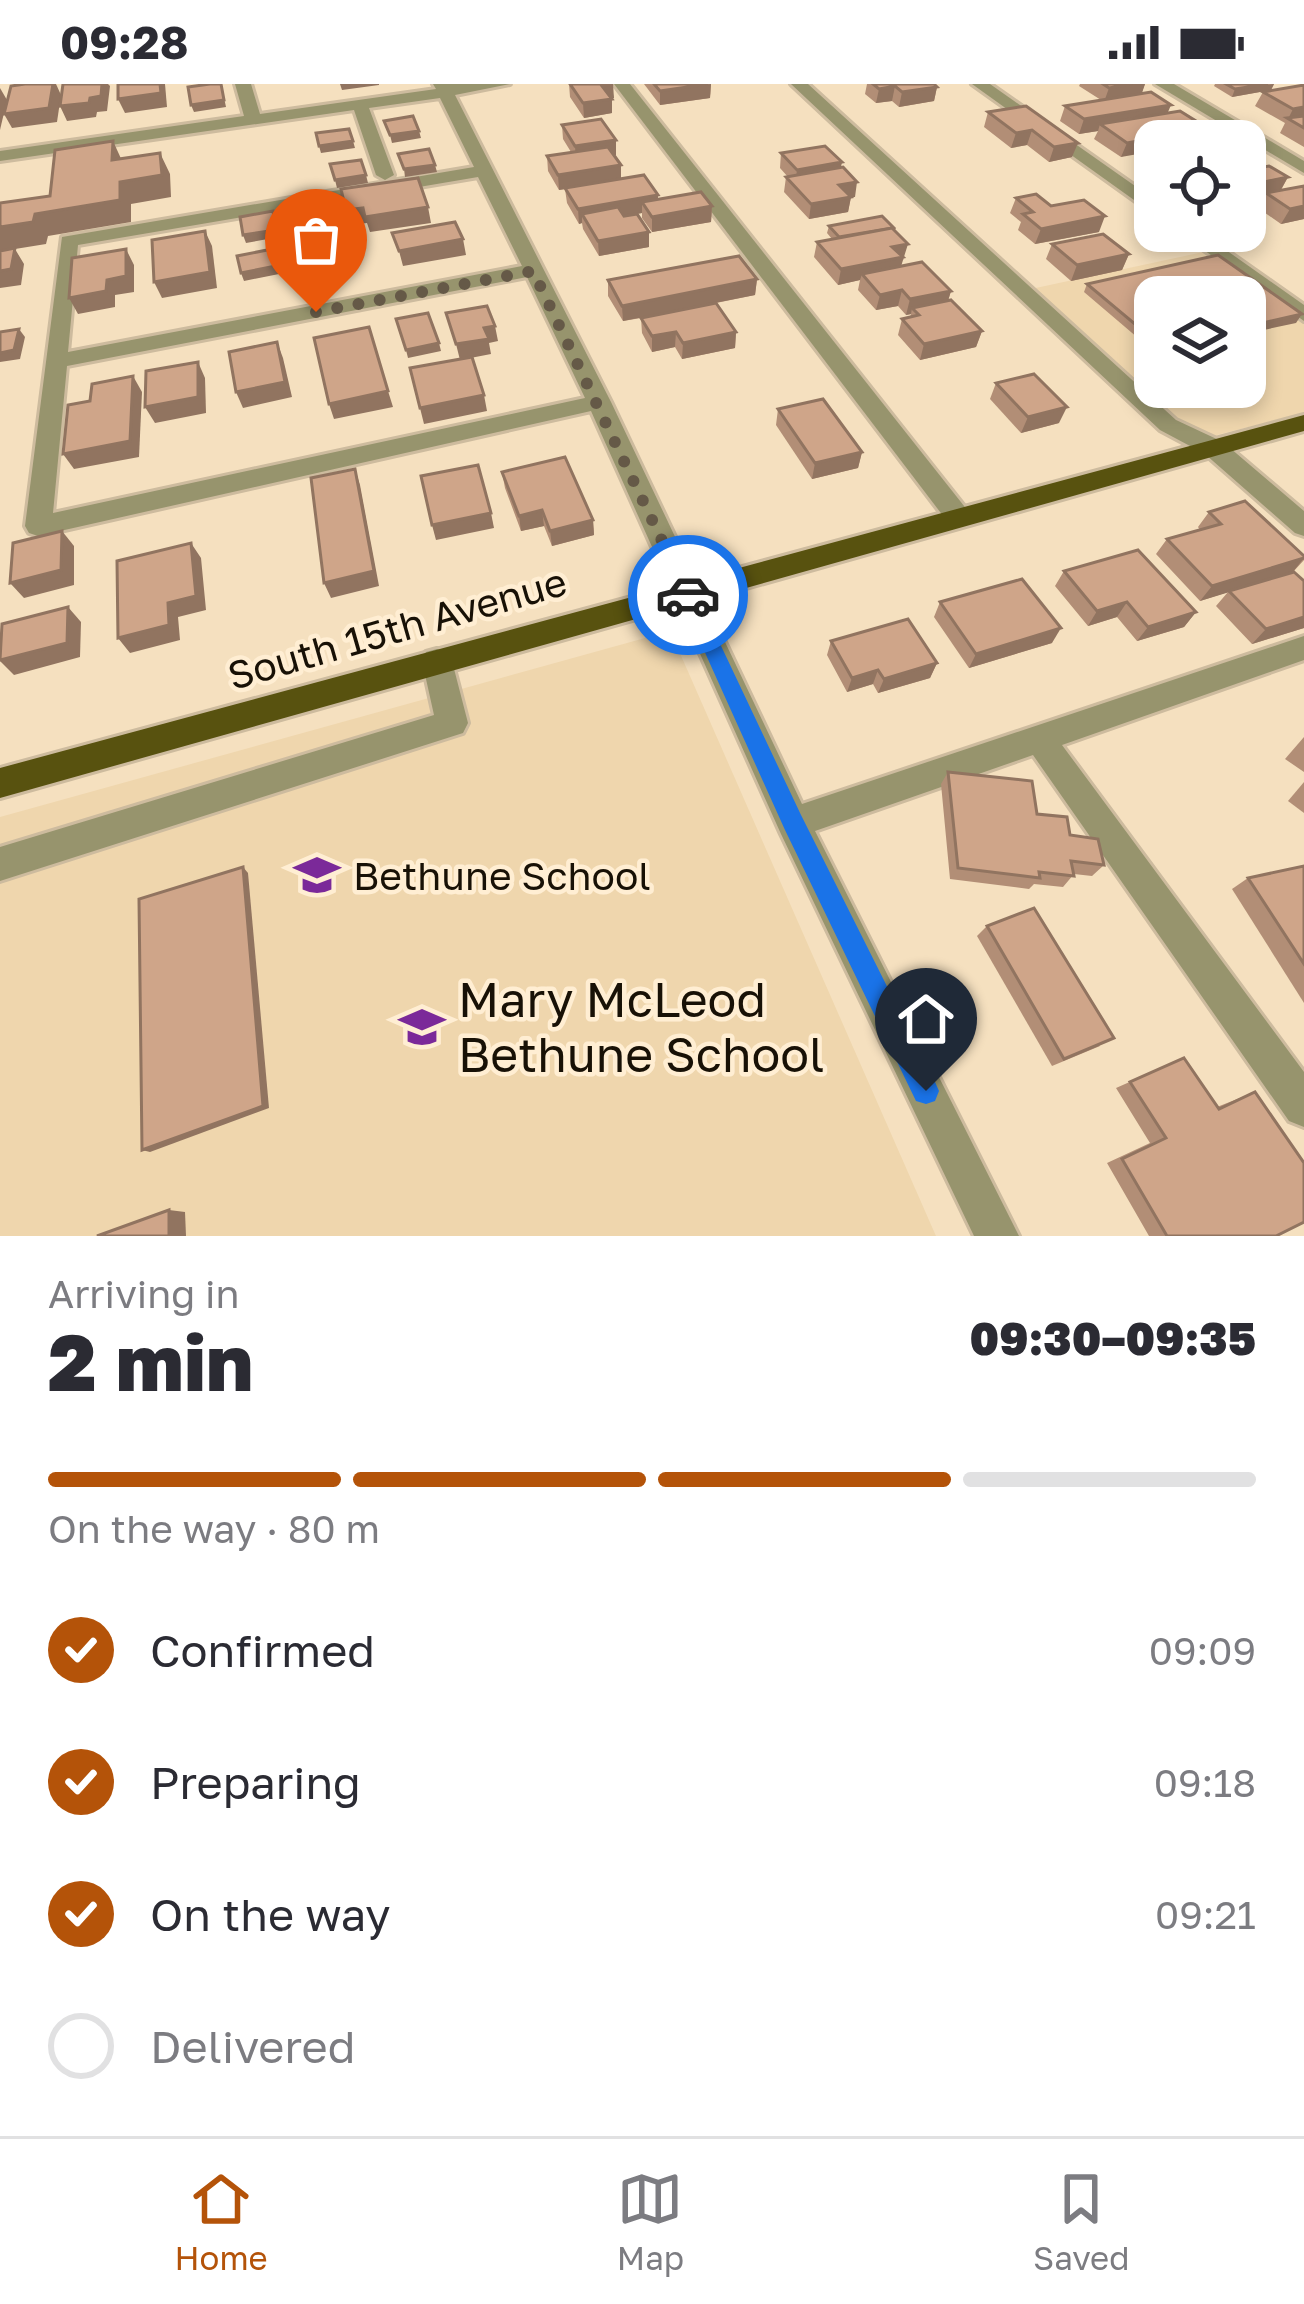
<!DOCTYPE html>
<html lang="en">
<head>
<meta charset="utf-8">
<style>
  body { margin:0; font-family:"Golos Text",sans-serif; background:#f7f7f7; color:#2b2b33; height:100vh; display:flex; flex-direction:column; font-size:45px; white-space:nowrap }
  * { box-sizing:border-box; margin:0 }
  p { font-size:39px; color:#7c7c81 }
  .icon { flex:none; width:66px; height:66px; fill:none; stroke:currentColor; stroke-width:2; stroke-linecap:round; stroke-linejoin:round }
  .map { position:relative; height:1152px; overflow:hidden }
  .drawer { display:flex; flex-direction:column; background:#fff; flex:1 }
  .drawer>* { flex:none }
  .tools { position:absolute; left:1134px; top:36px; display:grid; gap:24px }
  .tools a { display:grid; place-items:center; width:132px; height:132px; border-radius:24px; background:#fff; box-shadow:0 6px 18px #0003; font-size:60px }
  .pin { position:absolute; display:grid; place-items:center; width:102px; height:102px; color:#fff; margin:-123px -51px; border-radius:50% 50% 50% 0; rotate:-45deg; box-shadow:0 0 12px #0007 }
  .pin .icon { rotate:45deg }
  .courier { position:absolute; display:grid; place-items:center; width:120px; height:120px; margin:-60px; border:9px solid #1a73e8; border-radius:50%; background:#fff; color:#222; box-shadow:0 3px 15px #0007 }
  .overview em { font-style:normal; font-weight:800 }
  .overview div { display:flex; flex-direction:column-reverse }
  .overview { display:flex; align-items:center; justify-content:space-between; height:204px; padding:0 48px }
  h1 { font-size:78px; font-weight:800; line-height:90px }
  .bar { display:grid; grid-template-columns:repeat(4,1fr); gap:18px 12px; align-content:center; height:144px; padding:0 48px }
  .bar i { height:15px; border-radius:9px; background:#e1e1e2 }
  .bar .selected { background:#b45309 }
  .bar p { grid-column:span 4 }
  ol { padding:0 48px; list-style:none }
  li { display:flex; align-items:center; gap:36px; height:132px }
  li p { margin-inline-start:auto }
  li .icon { padding:12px; border-radius:50%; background:#b45309; color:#fff; stroke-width:4 }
  li:last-child { color:#7c7c81 }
  li i { width:66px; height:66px; border:6px solid #e1e1e2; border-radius:50% }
  .status { display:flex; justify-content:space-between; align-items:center; height:84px; padding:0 60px; background:#fff; direction:ltr }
  .status svg { height:33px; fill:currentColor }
  .tab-bar { display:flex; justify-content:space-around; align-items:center; height:168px; border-top:3px solid #e1e1e2; background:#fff; font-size:33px; color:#7c7c81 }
  .tab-bar a { display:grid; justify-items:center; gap:6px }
  .tab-bar .selected { color:#b45309 }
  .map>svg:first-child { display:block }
  .built { fill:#efd6ad; fill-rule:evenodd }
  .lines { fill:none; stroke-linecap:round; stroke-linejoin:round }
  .minor-casing { stroke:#cdbb9e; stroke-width:6 }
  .major-casing { stroke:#cdbb9e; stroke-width:6 }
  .minor { fill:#97946d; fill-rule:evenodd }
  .major { fill:#58520f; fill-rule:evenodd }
  .wall { fill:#b28e76 }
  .shaded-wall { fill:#917460 }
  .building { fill:#cfa589; stroke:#917460; stroke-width:3 }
  .route { fill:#1a73e8 }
  .done { stroke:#655947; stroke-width:12; stroke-dasharray:0 21.6 }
  .labels { text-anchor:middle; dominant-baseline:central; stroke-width:9; stroke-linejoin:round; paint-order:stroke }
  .street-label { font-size:39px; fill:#181106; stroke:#ffeed3 }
  .poi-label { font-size:39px; fill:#181106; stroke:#ffeed3; text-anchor:start }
  .near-poi-label { font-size:48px; fill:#181106; stroke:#ffeed3; text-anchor:start }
</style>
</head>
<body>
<div class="status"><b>09:28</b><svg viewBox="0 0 49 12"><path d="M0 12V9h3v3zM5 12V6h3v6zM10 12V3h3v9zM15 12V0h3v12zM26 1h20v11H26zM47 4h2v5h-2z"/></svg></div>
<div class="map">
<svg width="1304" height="1152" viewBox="0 0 1304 1152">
  <rect width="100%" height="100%" fill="#f5e0bf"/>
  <!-- built -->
  <g class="built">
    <path d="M1208 167 1304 236V329L1209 353 1168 332 1031 205ZM1155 213H1245V303H1155Z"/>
    <path d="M645 554 663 557 679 567 936 1152H0V733Z"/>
  </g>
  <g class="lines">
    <!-- minor casing -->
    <g class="minor-casing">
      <g id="minor">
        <path d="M235 0H251L260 30 436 5 433 0H510L455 11 611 318 802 720 1304 552V576L1062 661 1304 988V1043L1289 1037 1033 671 815 747 1019 1152H974L781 750 591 327 38 452 29 449 25 442 62 153 474 83 440 14 369 24 394 91 385 96 376 91 354 26 0 77V67L244 32ZM478 93 522 182 68 268 78 161ZM527 193 585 314 53 429 67 282Z"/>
        <path d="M614 0H630L968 427 972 434 968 441H950Z"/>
        <path d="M791 0H808L1176 336 1223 358 1304 427V452L1295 449 1205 370 1160 346Z"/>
        <path d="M972 0H990L1155 116V131Z"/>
        <path d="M1155 0H1174L1304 77V89Z"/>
        <path d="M1177 147H1199L1304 221V237Z"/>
        <path d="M437 565 448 568 452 577 468 639 463 649 0 797V763L434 631 422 577 426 568Z"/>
      </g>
    </g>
    <!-- major casing -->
    <g class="major-casing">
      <path id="major" d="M1304 331V347L0 714V684Z"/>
    </g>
    <!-- minor -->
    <use href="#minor" class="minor"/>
    <!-- major -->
    <use href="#major" class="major"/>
  </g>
  <!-- wall -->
  <g class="wall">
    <path d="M569 0 614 14 611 15 612 29 584 34 570 13Z"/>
    <path d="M644 0H711L710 14 660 21Z"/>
    <path d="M867 0H934L937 3 934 17 899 23 892 17 876 19 865 10Z"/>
    <path d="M1080 0H1145L1141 10 1168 29 1197 46 1192 57H1155L1121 73 1094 55 1098 47 1079 50 1060 37 1065 22 1101 16 1079 2Z"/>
    <path d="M1215 0H1274L1271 6 1232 13 1214 2Z"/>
    <path d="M1304 1V63L1280 49 1285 39 1255 22 1263 8Z"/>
    <path d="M1026 22 1072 73 1049 78 1027 61 1011 64 984 43 988 28Z"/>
    <path d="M562 41 616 56V71H614L621 81V95L658 115 712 122 711 138 652 148 642 134V129L624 132 649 163 599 172 583 145 582 139 579 140 567 119 565 105 559 106 548 87 547 72 571 68 563 55Z"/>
    <path d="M781 69 841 84 855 113H851L848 128 809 135 784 108 786 93H788L780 84Z"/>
    <path d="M1155 89V112L1145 105 1152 90Z"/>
    <path d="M1288 93 1281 106 1304 135 1281 140 1258 124 1265 111 1245 115Z"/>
    <path d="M1016 114 1051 122 1099 148 1035 160 1018 146 1021 138 1010 129Z"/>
    <path d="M829 142 904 175 902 176 900 183 951 207 948 217 982 247 976 263 920 276 898 251 902 235 910 233 911 230 906 231 898 222 876 226 858 206 860 196 838 201 814 173 817 158 832 155 827 149Z"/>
    <path d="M1052 160 1129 170 1122 186 1071 197 1046 175Z"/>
    <path d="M757 195 755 211 716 219 736 248 735 264 682 275 675 263 652 268 642 249 641 234 623 237 608 212V196Z"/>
    <path d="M1087 200 1296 239 1155 213V261L1138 254 1084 208Z"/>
    <path d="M996 299 1059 339 1021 349 990 315Z"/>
    <path d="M778 325 862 368 858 384 812 395 776 341Z"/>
    <path d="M502 388 593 436 594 451 552 462 544 442 521 447 505 404Z"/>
    <path d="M1209 428 1304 472V476L1293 488 1304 544 1252 560 1216 522 1228 508 1200 517 1156 470 1167 455 1200 446 1198 443Z"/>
    <path d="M1064 487 1196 528 1184 543 1137 557 1117 533 1088 542 1055 502Z"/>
    <path d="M940 518 1052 559 969 584 934 533Z"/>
    <path d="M831 557 937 579 930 594 878 609 873 600 847 608 827 571Z"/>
    <path d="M1304 653V688L1285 675Z"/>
    <path d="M948 688 1037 730 1070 751 1104 781 1092 792 1074 790 1063 803 1034 800 1029 805 950 795 941 700Z"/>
    <path d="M1304 698V729L1288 717Z"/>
    <path d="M1304 782V919L1232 805 1248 794Z"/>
    <path d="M987 842 1100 962 1052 982 977 852Z"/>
    <path d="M1184 974 1217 1023 1255 1008 1276 1152H1149L1107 1079 1150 1059 1116 1004Z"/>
  </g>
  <!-- shaded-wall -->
  <g class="shaded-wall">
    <path d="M53 0H56L61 11 57 38 12 44 4 30Z"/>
    <path d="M102 0H108L110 2 107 27 97 28 96 33 67 37 60 22 90 14Z"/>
    <path d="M160 0H165L167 23 125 29 118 15Z"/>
    <path d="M221 0 226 23 194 28 191 21Z"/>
    <path d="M340 0H379V1L342 6Z"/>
    <path d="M613 0 614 14 602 16V2Z"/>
    <path d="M711 0 710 14 660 21V7Z"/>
    <path d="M1132 0H1145L1141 12 1104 18 1109 4Z"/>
    <path d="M1274 0 1271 6 1232 13 1235 5Z"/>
    <path d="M895 2 892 17 876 19 879 5Z"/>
    <path d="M937 3 934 17 899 23 902 8Z"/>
    <path d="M0 4 7 16 0 46Z"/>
    <path d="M612 15V29L584 34 583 19Z"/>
    <path d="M1171 21 1165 35 1100 40 1098 47 1079 50 1084 35Z"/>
    <path d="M1304 23V36L1288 35 1293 25Z"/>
    <path d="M1196 37 1191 47 1197 46 1192 57H1155V67L1121 73 1127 59Z"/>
    <path d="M1032 46 1027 61 1011 64 1016 49Z"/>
    <path d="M419 47 421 54 392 59 390 51Z"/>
    <path d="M616 56V71L576 77 575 62Z"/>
    <path d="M113 57 123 79 112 76Z"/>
    <path d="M353 57 355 64 321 69 319 62Z"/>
    <path d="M1078 59 1072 73 1049 78 1054 63Z"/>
    <path d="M160 69 170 90 171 113 131 120V138L48 152 46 160 15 165 24 180 21 201 0 204V143L120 98Z"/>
    <path d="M842 78 839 93 795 101 797 86Z"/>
    <path d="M435 81 437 88 405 93 404 85Z"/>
    <path d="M621 81V96L559 106 558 91Z"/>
    <path d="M366 91 368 99 337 104 335 96Z"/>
    <path d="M1288 93 1279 109H1266L1265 111 1245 115V102Z"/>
    <path d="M857 98 855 113H851L848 128 809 135 811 120 839 101Z"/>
    <path d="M658 111V126L642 118V129L587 139 582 130V139L579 140 578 125Z"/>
    <path d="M712 122 711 138 652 148V133Z"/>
    <path d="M1304 122V135L1281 140 1290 125Z"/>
    <path d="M428 123 431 139 370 148 367 139 350 141 346 126 363 124Z"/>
    <path d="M273 127 279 153 246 159 243 151Z"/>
    <path d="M344 130 346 137 313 142 310 135Z"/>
    <path d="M1105 132 1099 148 1035 160 1041 145Z"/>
    <path d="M205 147 212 162 217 204 162 214 154 198Z"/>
    <path d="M649 148V163L599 172 598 157Z"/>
    <path d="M463 155 466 171 403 182 399 167Z"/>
    <path d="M908 160 899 189 862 190 860 196 838 201 841 185 892 163Z"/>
    <path d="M277 164 284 189 244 197 241 189Z"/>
    <path d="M126 165 134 181V208L115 211V223L78 230 69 214 107 196Z"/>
    <path d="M1129 170 1122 186 1071 197 1077 181Z"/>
    <path d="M357 171 359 179 323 186 321 178Z"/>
    <path d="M757 195 755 211 623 237 622 222Z"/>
    <path d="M902 206 898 222 876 226 880 211Z"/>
    <path d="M951 207 946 223 912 224 911 230 906 231 910 215Z"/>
    <path d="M1302 230 1296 239 1245 250V243Z"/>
    <path d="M495 242 498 257 489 259 491 270 460 276 456 260 484 244Z"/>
    <path d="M19 245 25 253 20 275 0 278V269Z"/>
    <path d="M982 247 976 263 920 276 924 260Z"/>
    <path d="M676 248 675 263 652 268V252Z"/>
    <path d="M736 248 735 264 682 275 683 259Z"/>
    <path d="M277 258 283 274 292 313 243 324 236 308Z"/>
    <path d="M439 259 441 267 408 274 406 266Z"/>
    <path d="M198 278 205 294 206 329 155 339 145 323Z"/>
    <path d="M133 292 142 308 139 373 74 385 63 370Z"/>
    <path d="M388 307 393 323 334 335 329 320Z"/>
    <path d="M484 311 487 327 424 340 420 324Z"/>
    <path d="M1067 323 1059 339 1021 349 1028 333Z"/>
    <path d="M862 368 858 384 812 395 815 379Z"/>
    <path d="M355 385 360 401 379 502 331 514 324 499Z"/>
    <path d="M542 426 544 442 521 447 519 432Z"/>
    <path d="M491 429 494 444 436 456 432 441Z"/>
    <path d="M593 436 594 451 552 462 550 447Z"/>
    <path d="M62 447 74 462V501L24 514 10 499Z"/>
    <path d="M191 459 201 474 206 526 178 533 180 556 130 569 118 554Z"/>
    <path d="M1304 474 1292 489 1200 517 1212 502Z"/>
    <path d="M1127 518 1117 533 1088 542 1097 527Z"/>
    <path d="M68 523 81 538 80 573 14 591 0 577Z"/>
    <path d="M1196 528 1184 543 1137 557 1148 543Z"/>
    <path d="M1304 533V544L1252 560 1266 545Z"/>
    <path d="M1061 544 1052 559 969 584 976 570Z"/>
    <path d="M937 579 930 594 878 609 884 595Z"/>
    <path d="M878 586 873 600 847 608 852 594Z"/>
    <path d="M243 783 248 789 269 1024 150 1068 142 1066Z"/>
    <path d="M169 1126 185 1128 186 1152H169Z"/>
  </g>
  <!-- building -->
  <g class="building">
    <path d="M25 0H53L49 24 4 30 11 2Z"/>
    <path d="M63 0H102L101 12 90 14 89 19 60 22Z"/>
    <path d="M118 0H160L161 9 118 15Z"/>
    <path d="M210 0H221L224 16 191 21 188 3Z"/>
    <path d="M570 0H613L602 2 612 15 583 19Z"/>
    <path d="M654 0H708L660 7Z"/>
    <path d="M873 0H934L937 3 902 8 895 2 879 5Z"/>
    <path d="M1103 0H1132L1109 4Z"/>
    <path d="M1226 0H1268L1235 5Z"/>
    <path d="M1304 1V23L1293 25 1263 8Z"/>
    <path d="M1151 8 1171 21 1084 35 1065 22Z"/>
    <path d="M1026 22 1078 59 1054 63 1032 46 1016 49 988 28Z"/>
    <path d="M1180 27 1196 37 1185 39 1197 46 1127 59 1100 40Z"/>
    <path d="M413 32 419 47 390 51 384 37Z"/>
    <path d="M1304 32V44L1287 34Z"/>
    <path d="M601 35 616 56 575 62 562 41Z"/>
    <path d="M349 45 353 57 319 62 316 49Z"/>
    <path d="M113 57 112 76 160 69 162 91 120 98V116L35 130 33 138 0 143V119L50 112 55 66Z"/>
    <path d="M825 62 842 78 797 86 781 69Z"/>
    <path d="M608 63 621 81 558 91 547 72Z"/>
    <path d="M429 65 435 81 404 85 398 70Z"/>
    <path d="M361 76 366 91 335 96 330 80Z"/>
    <path d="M1269 82 1288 93 1245 102V86Z"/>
    <path d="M843 83 857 98 839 101 851 113 811 120 786 93Z"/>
    <path d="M644 91 658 111 578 125 565 104Z"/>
    <path d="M418 94 428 123 365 133 363 124 346 126 341 105Z"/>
    <path d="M1304 102V122L1290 125 1266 109Z"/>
    <path d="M701 108 712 122 652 133 642 118Z"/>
    <path d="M1036 110 1051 122 1084 116 1105 132 1041 145 1023 130 1033 128 1016 114Z"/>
    <path d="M340 112 344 130 310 135 307 117Z"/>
    <path d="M618 123 624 132 637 130 649 148 598 157 582 130Z"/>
    <path d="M273 127 276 146 243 151 240 133Z"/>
    <path d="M882 132 895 145 892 144 839 153 829 142Z"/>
    <path d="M455 138 463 155 399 167 392 149Z"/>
    <path d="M892 144 908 160 892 163 903 173 841 185 817 158Z"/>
    <path d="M205 147 210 188 154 198 152 156Z"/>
    <path d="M1103 150 1129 170 1077 181 1052 160Z"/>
    <path d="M352 152 357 171 321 178 316 158Z"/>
    <path d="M15 164 11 185 0 187V167Z"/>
    <path d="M277 164 281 181 241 189 237 172Z"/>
    <path d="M126 165V192L107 196 106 207 69 214 72 174Z"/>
    <path d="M1218 171 1302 230 1245 243V213H1155V251L1142 246 1087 200Z"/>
    <path d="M739 172 757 195 622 222 608 196Z"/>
    <path d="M922 178 951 207 910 215 902 206 880 211 862 190Z"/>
    <path d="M951 216 982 247 924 260 902 235 919 231 912 224Z"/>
    <path d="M716 219 736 248 683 259 676 248 652 252 641 234Z"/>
    <path d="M487 222 495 242 484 244 489 255 456 260 446 229Z"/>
    <path d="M428 229 439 259 406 266 396 235Z"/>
    <path d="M369 243 388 307 329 320 314 254Z"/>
    <path d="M19 245 14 266 0 269V248Z"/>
    <path d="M277 258 285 298 236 308 229 268Z"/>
    <path d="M472 273 484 311 420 324 410 284Z"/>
    <path d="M198 278V313L145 323 146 287Z"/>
    <path d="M1034 290 1067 323 1028 333 996 299Z"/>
    <path d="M133 292 130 357 63 370 68 321 90 317 92 300Z"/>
    <path d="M823 315 862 368 815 379 778 325Z"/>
    <path d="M565 373 593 436 550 447 542 426 519 432 502 388Z"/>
    <path d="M478 381 491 429 432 441 421 392Z"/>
    <path d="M355 385 374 487 324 499 311 394Z"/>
    <path d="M1245 417 1304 472V474L1212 502 1167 455 1221 440 1209 428Z"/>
    <path d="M62 447 61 486 10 499 13 459Z"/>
    <path d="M191 459 196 512 168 519 169 541 118 554 117 477Z"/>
    <path d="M1138 466 1196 528 1148 543 1127 518 1097 527 1064 487Z"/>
    <path d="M1294 488 1304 497V533L1266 545 1229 507Z"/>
    <path d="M1022 495 1061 544 976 570 940 518Z"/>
    <path d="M68 523 67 559 0 576 2 540Z"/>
    <path d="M908 535 937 579 884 595 878 586 852 594 831 557Z"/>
    <path d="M948 688 1032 697 1037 730 1067 733 1070 751 1098 755 1104 781 1071 777 1074 792 1039 788 1040 794 958 784Z"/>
    <path d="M1304 782V880L1248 794Z"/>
    <path d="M243 783 263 1022 142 1066 139 815Z"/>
    <path d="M1034 824 1114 954 1064 975 987 842Z"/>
    <path d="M1184 974 1219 1025 1255 1008 1304 1079V1138L1276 1152H1167L1122 1075 1166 1054 1130 998Z"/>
    <path d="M169 1126V1152H97Z"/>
  </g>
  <!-- route -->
  <path class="route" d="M688 504 697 511 801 731 935 998 939 1007 935 1017 926 1020 916 1017 785 746 679 511Z"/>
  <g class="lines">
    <!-- done -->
    <path class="done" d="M316 228 533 187 688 511"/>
  </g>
  <!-- icons -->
  <defs>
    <g id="school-bare" transform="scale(3.6)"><path d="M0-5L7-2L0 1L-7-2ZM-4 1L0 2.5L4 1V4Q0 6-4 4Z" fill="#7b2999" stroke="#ffeed3" stroke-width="2.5" paint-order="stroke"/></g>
  </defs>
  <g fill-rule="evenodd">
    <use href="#school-bare" x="317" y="791"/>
    <use href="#school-bare" x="422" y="943"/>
  </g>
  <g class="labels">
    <!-- street labels -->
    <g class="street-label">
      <text transform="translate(397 544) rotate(-16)">South 15th Avenue</text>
    </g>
    <!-- poi labels -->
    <g class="poi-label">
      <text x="353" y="791">Bethune School</text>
    </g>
    <!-- near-poi labels -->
    <g class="near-poi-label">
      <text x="458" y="915">Mary McLeod<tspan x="458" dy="55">Bethune School</tspan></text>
    </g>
  </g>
</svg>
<div class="tools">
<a><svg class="icon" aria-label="locate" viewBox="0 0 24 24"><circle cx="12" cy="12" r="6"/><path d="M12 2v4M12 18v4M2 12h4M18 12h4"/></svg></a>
<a><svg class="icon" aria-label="layers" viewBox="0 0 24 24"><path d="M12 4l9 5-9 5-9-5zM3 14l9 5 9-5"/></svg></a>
</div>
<div class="pin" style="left:316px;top:228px;background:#ea580c"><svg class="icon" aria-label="bag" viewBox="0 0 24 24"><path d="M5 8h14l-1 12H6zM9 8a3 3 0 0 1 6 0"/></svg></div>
<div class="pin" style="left:926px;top:1007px;background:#1f2937"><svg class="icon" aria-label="home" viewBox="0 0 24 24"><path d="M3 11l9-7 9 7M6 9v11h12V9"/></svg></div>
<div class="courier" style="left:688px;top:511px"><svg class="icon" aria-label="car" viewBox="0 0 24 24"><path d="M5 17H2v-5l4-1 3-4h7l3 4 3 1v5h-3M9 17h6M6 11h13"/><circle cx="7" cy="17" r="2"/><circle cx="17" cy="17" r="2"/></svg></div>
</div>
<section class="drawer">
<div class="overview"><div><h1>2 min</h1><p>Arriving in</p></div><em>09:30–09:35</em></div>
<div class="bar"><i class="selected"></i><i class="selected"></i><i class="selected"></i><i></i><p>On the way · 80 m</p></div>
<ol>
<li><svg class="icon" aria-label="check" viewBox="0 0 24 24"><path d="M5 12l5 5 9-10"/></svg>Confirmed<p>09:09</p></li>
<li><svg class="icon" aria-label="check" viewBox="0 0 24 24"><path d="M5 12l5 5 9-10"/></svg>Preparing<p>09:18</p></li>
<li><svg class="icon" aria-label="check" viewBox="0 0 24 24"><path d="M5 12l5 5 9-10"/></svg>On the way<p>09:21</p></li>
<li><i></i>Delivered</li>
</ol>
</section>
<nav class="tab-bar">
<a class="selected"><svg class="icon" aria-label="home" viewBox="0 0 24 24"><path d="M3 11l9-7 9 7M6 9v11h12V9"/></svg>Home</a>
<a><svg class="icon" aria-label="map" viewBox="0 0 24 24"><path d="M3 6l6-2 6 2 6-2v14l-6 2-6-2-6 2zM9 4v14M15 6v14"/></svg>Map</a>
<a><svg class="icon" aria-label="saved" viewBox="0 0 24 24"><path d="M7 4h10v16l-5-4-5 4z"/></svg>Saved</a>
</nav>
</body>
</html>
